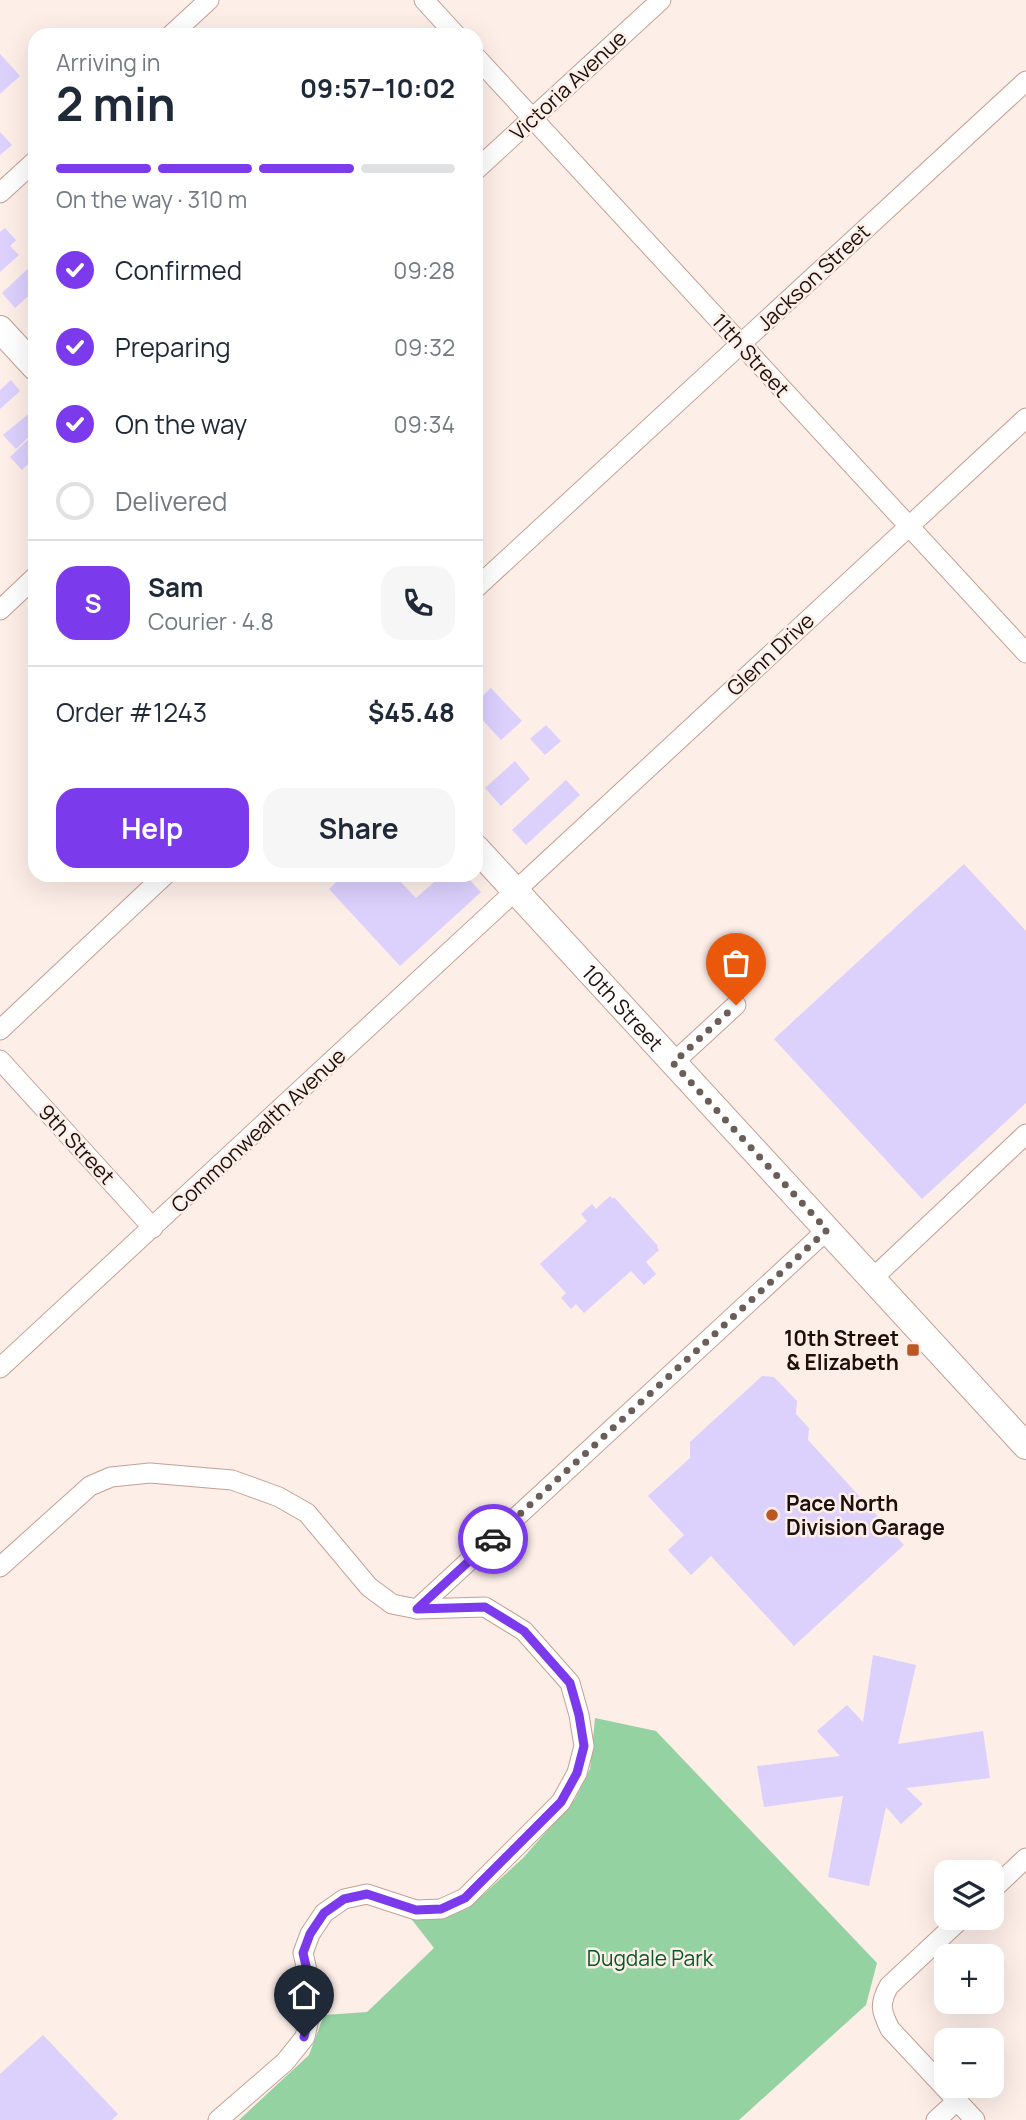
<!DOCTYPE html>
<html lang="en">
<head>
<meta charset="utf-8">
<style>
  body { margin:0; font-family:Manrope,sans-serif; background:#f6f6f7; color:#1f2937; height:100vh; display:flex; flex-direction:column; font-size:26px; white-space:nowrap }
  * { box-sizing:border-box; margin:0 }
  p { font-size:23px; color:#747a83 }
  .icon { flex:none; width:38px; height:38px; fill:none; stroke:currentColor; stroke-width:2; stroke-linecap:round; stroke-linejoin:round }
  .map { position:relative; flex:1; overflow:hidden }
  .panel { position:absolute; left:28px; top:28px; width:455px; height:854px; display:flex; flex-direction:column; background:#fff; border-radius:21px; box-shadow:0 7px 28px #0002 }
  .panel>* { flex:none }
  .controls { position:absolute; left:934px; top:1860px; display:grid; gap:14px }
  .controls a { display:grid; place-items:center; width:70px; height:70px; border-radius:14px; background:#fff; box-shadow:0 7px 28px #0002; font-size:35px }
  .pin { position:absolute; display:grid; place-items:center; width:60px; height:60px; color:#fff; margin:-72px -30px; border-radius:50% 50% 50% 0; rotate:-45deg; box-shadow:0 0 7px #0007 }
  .pin .icon { rotate:45deg }
  .courier { position:absolute; display:grid; place-items:center; width:70px; height:70px; margin:-35px; border:5px solid #7c3aed; border-radius:50%; background:#fff; color:#222; box-shadow:0 2px 9px #0007 }
  .head em { font-style:normal; font-weight:700 }
  .head div { display:flex; flex-direction:column-reverse }
  .head { display:flex; align-items:center; justify-content:space-between; height:119px; padding:0 28px }
  h1 { font-size:46px; font-weight:700; line-height:52px }
  .bar { display:grid; grid-template-columns:repeat(4,1fr); gap:10px 7px; align-content:center; height:84px; padding:0 28px }
  .bar i { height:9px; border-radius:5px; background:#e0e1e3 }
  .bar .active { background:#7c3aed }
  .bar p { grid-column:span 4 }
  .line { display:flex; align-items:center; gap:18px; padding:0 28px; border-top:2px solid #e0e1e3 }
  .line div { flex:1 }
  .round { display:grid; place-items:center; flex:none; width:74px; height:74px; border-radius:21px; background:#f6f6f7 }
  ol { padding:0 28px; list-style:none }
  li { display:flex; align-items:center; gap:21px; height:77px }
  li p { margin-inline-start:auto }
  li .icon { padding:7px; border-radius:50%; background:#7c3aed; color:#fff; stroke-width:4 }
  li:last-child { color:#747a83 }
  li i { width:38px; height:38px; border:4px solid #e0e1e3; border-radius:50% }
  .button { display:flex; gap:14px; margin-top:auto; padding:14px 28px }
  .button a { flex:1; height:80px; border-radius:21px; background:#7c3aed; color:#fff; font-size:28px; font-weight:700; line-height:80px; text-align:center }
  .button a+a { background:#f6f6f7; color:#1f2937 }
  .map>svg:first-child { display:block }
  .green { fill:#94d2a2 }
  .building { fill:#dcd0fd }
  .lines { fill:none; stroke-linecap:round; stroke-linejoin:round }
  .street-casing { stroke:#c4a092; stroke-width:21 }
  .secondary-casing { stroke:#c4a092; stroke-width:28 }
  .street { stroke:#fff; stroke-width:19 }
  .secondary { stroke:#fff; stroke-width:26 }
  .done { stroke:#6b5e58; stroke-width:7; stroke-dasharray:0 12.6 }
  .route { stroke:#7c3aed; stroke-width:9 }
  .poi-dot { fill:#bc5724; stroke:#fdeee8; stroke-width:2.5 }
  .labels { text-anchor:middle; dominant-baseline:central; stroke-width:5; stroke-linejoin:round; paint-order:stroke }
  .street-label { font-size:21px; fill:#1d100b; stroke:#fdeee8 }
  .poi-label { font-size:21px; font-weight:bold; fill:#1d100b; stroke:#fdeee8; text-anchor:end }
  .park-label { font-size:21px; fill:#055829; stroke:#fdeee8 }
</style>
</head>
<body>
<div class="map">
<svg width="1026" height="2120" viewBox="0 0 1026 2120">
  <rect width="100%" height="100%" fill="#fdeee8"/>
  <!-- green -->
  <path class="green" d="M595 1718 656 1731 877 1963 866 2005 739 2120H239L309 2055 324 2015 367 2012 434 1948 409 1916 474 1903 523 1858 575 1799 590 1769Z"/>
  <!-- building -->
  <g class="building">
    <path d="M0 54 20 76 0 94Z"/>
    <path d="M0 132 12 145 0 155Z"/>
    <path d="M5 228 16 240 10 246 19 255 0 272V232Z"/>
    <path d="M33 264 35 266V290L15 308 2 293Z"/>
    <path d="M11 380 20 391 0 409V390Z"/>
    <path d="M32 411 35 414V431L16 449 3 435Z"/>
    <path d="M35 433V457L22 470 10 457Z"/>
    <path d="M491 688 522 721 501 740 476 713V702Z"/>
    <path d="M546 725 561 741 545 755 530 739Z"/>
    <path d="M515 761 530 779 501 806 485 788Z"/>
    <path d="M566 780 580 795 526 845 512 830Z"/>
    <path d="M964 864 1026 931V1103L922 1199 774 1039Z"/>
    <path d="M344 875H394L416 898 442 875H465L481 892 400 966 329 889Z"/>
    <path d="M610 1196 613 1199 614 1197 658 1246 657 1247 659 1250 646 1262 656 1274 644 1285 631 1271 584 1313 576 1304 571 1309 561 1298 566 1293 540 1264 587 1221 581 1214 592 1204 596 1209Z"/>
    <path d="M762 1376 774 1377 797 1401 796 1414 809 1428 808 1440 904 1545 794 1646 711 1556 691 1575 668 1550 684 1535 648 1496 690 1458V1442Z"/>
    <path d="M873 1655 916 1665 898 1744 983 1731 990 1778 906 1788 923 1804 901 1824 886 1807 869 1886 828 1877 843 1796 764 1807 757 1766 840 1756 817 1731 847 1705 863 1722Z"/>
    <path d="M43 2035 118 2114 112 2120H0V2074Z"/>
  </g>
  <g class="lines">
    <!-- street casing -->
    <g class="street-casing">
      <g id="street">
        <path d="M424 0 456 35"/>
        <path d="M171 35 209 0"/>
        <path d="M476 57 1026 653"/>
        <path d="M476 170 661 0"/>
        <path d="M0 193 35 161"/>
        <path d="M476 588 1026 81"/>
        <path d="M0 610 35 577"/>
        <path d="M0 1030 165 875"/>
        <path d="M0 1060 153 1228"/>
        <path d="M673 1063 736 1005"/>
        <path d="M872 1279 1026 1134"/>
        <path d="M0 1368 1026 418"/>
        <path d="M0 1567 90 1486 111 1477 150 1473 232 1480 279 1497 307 1513 369 1587 392 1604 417 1609 485 1607 524 1631 570 1683 579 1715 584 1746 577 1773 561 1802 465 1898 441 1909 416 1910 367 1894 344 1899 324 1913 310 1934 303 1953 309 1979 311 2009 305 2037 285 2062 218 2120"/>
        <path d="M417 1609 827 1230"/>
        <path d="M992 1890 1026 1858"/>
        <path d="M962 1918 889 1986C879 2004 881 2011 890 2029L975 2120"/>
        <path d="M936 2120 957 2101"/>
      </g>
    </g>
    <!-- secondary casing -->
    <g class="secondary-casing">
      <g id="secondary">
        <path d="M0 329 35 367"/>
        <path id="s1" d="M476 848 1026 1446"/>
      </g>
    </g>
    <!-- street -->
    <use href="#street" class="street"/>
    <!-- secondary -->
    <use href="#secondary" class="secondary"/>
  </g>
  <g class="lines">
    <!-- done -->
    <path class="done" d="M493 1539 827 1230 673 1063 736 1005"/>
    <!-- route -->
    <path class="route" d="M304 2037 311 2009 309 1979 303 1953 310 1934 324 1913 344 1899 367 1894 416 1910 441 1909 465 1898 561 1802 577 1773 584 1746 579 1715 570 1683 524 1631 485 1607 417 1609 493 1539"/>
  </g>
  <!-- markers -->
  <g class="poi-dot">
    <rect x="906" y="1343" width="14" height="14" rx="3.5"/>
    <circle cx="772" cy="1515" r="7"/>
  </g>
  <g class="labels">
    <!-- street labels -->
    <g class="street-label">
      <text transform="translate(568 85) rotate(-43)">Victoria Avenue</text>
      <text transform="translate(813 277) rotate(-43)">Jackson Street</text>
      <text transform="translate(751 355) rotate(48)">11th Street</text>
      <text transform="translate(770 654) rotate(-43)">Glenn Drive</text>
      <text stroke="none"><textPath href="#s1" startOffset="217">10th Street</textPath></text>
      <text transform="translate(258 1130) rotate(-43)">Commonwealth Avenue</text>
      <text transform="translate(77 1144) rotate(47)">9th Street</text>
    </g>
    <!-- poi labels -->
    <g class="poi-label">
      <text x="899" y="1338">10th Street<tspan x="899" dy="24">&amp; Elizabeth</tspan></text>
      <text x="786" y="1503" text-anchor="start">Pace North<tspan x="786" dy="24">Division Garage</tspan></text>
    </g>
    <!-- park labels -->
    <g class="park-label">
      <text x="650" y="1958">Dugdale Park</text>
    </g>
  </g>
</svg>
<div class="controls">
<a><svg class="icon" aria-label="layers" viewBox="0 0 24 24"><path d="M12 4l9 5-9 5-9-5zM3 14l9 5 9-5"/></svg></a>
<a>+</a>
<a>−</a>
</div>
<div class="pin" style="left:736px;top:1005px;background:#ea580c"><svg class="icon" aria-label="bag" viewBox="0 0 24 24"><path d="M5 8h14l-1 12H6zM9 8a3 3 0 0 1 6 0"/></svg></div>
<div class="pin" style="left:304px;top:2037px;background:#1f2937"><svg class="icon" aria-label="home" viewBox="0 0 24 24"><path d="M3 11l9-7 9 7M6 9v11h12V9"/></svg></div>
<div class="courier" style="left:493px;top:1539px"><svg class="icon" aria-label="car" viewBox="0 0 24 24"><path d="M5 17H2v-5l4-1 3-4h7l3 4 3 1v5h-3M9 17h6M6 11h13"/><circle cx="7" cy="17" r="2"/><circle cx="17" cy="17" r="2"/></svg></div>
<section class="panel">
<div class="head"><div><h1>2 min</h1><p>Arriving in</p></div><em>09:57–10:02</em></div>
<div class="bar"><i class="active"></i><i class="active"></i><i class="active"></i><i></i><p>On the way · 310 m</p></div>
<ol>
<li><svg class="icon" aria-label="check" viewBox="0 0 24 24"><path d="M5 12l5 5 9-10"/></svg>Confirmed<p>09:28</p></li>
<li><svg class="icon" aria-label="check" viewBox="0 0 24 24"><path d="M5 12l5 5 9-10"/></svg>Preparing<p>09:32</p></li>
<li><svg class="icon" aria-label="check" viewBox="0 0 24 24"><path d="M5 12l5 5 9-10"/></svg>On the way<p>09:34</p></li>
<li><i></i>Delivered</li>
</ol>
<div class="line" style="height:126px"><b class="round" style="background:#7c3aed;color:#fff">S</b><div><b>Sam</b><p>Courier · 4.8</p></div><a class="round"><svg class="icon" aria-label="phone" viewBox="0 0 24 24"><path d="M5 4h4l2 5-3 2q2 4 5 5l2-3 5 2v4C11 20 4 13 5 4z"/></svg></a></div>
<div class="line" style="height:91px"><div>Order #1243</div><b>$45.48</b></div>
<div class="button"><a>Help</a><a>Share</a></div>
</section>
</div>
</body>
</html>
